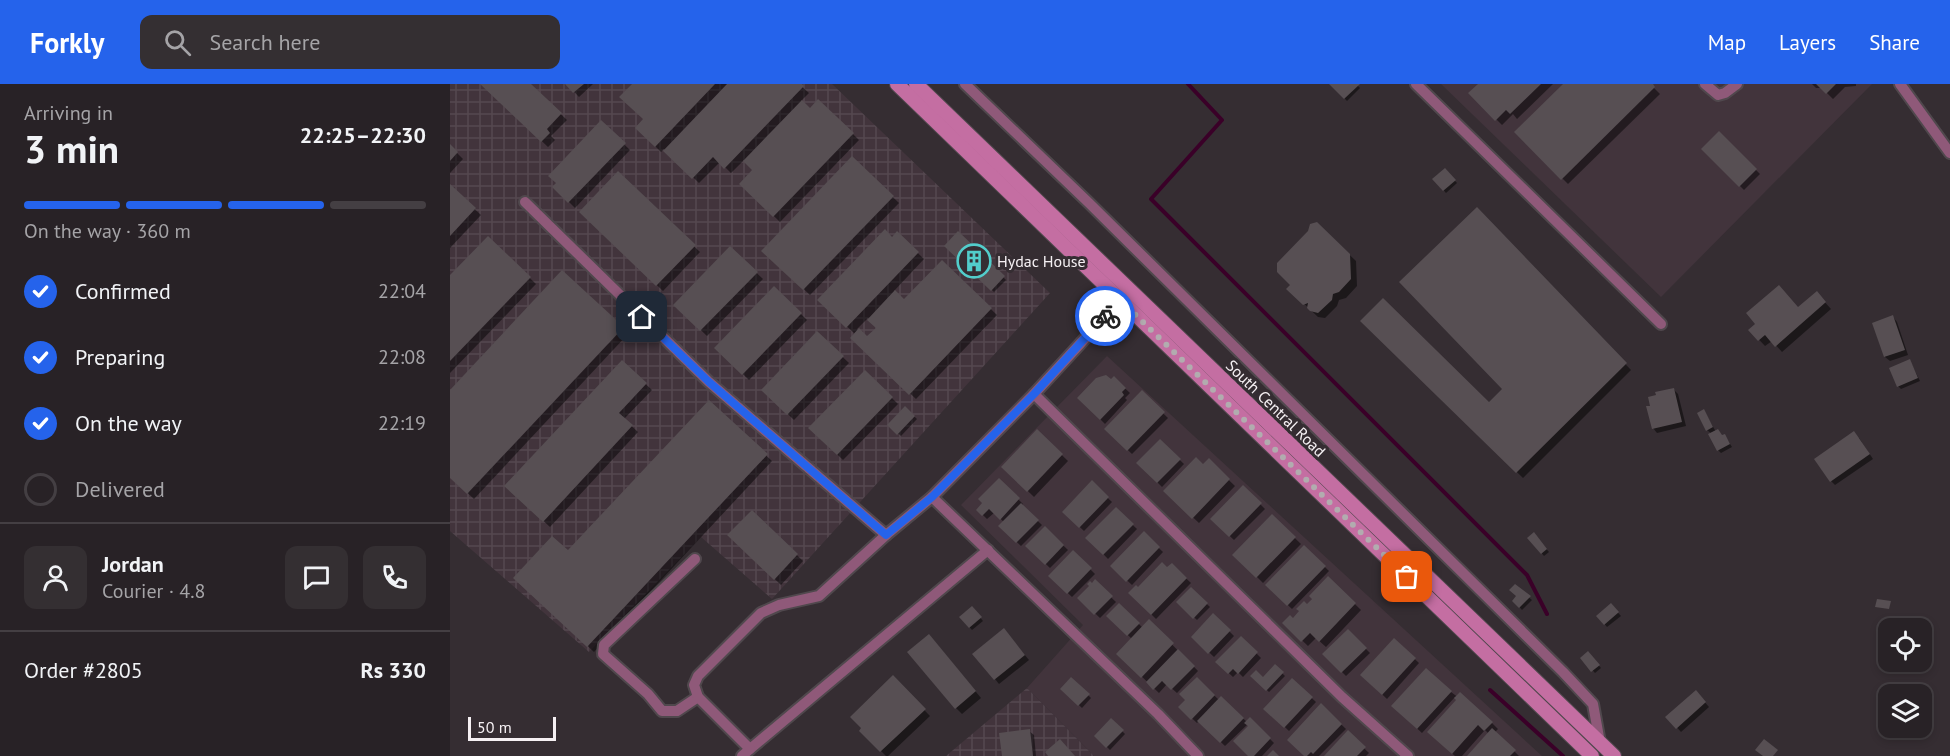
<!DOCTYPE html>
<html lang="en">
<head>
<meta charset="utf-8">
<style>
  body { margin:0; font-family:"PT Sans",sans-serif; background:#342f32; color:#f1f3f6; height:100vh; display:flex; flex-direction:column; font-size:22px; white-space:nowrap }
  * { box-sizing:border-box; margin:0 }
  p { font-size:20px; color:#a5a4a7 }
  .icon { flex:none; width:33px; height:33px; fill:none; stroke:currentColor; stroke-width:2; stroke-linecap:round; stroke-linejoin:round }
  .map { position:relative; flex:1; overflow:hidden }
  .sheet { display:flex; flex-direction:column; background:#282226; width:450px }
  .sheet>* { flex:none }
  .controls { position:absolute; left:1428px; top:534px; display:grid; gap:12px }
  .controls a { display:grid; place-items:center; width:54px; height:54px; border-radius:12px; background:#282226; box-shadow:0 3px 9px #0003,0 0 0 2px #443f43; font-size:30px }
  .scale { position:absolute; left:18px; bottom:15px; width:88px; box-sizing:border-box; padding-left:6px; border:3px solid #f5f0f3; border-top:0; font-size:16px; line-height:21px; white-space:nowrap; color:#f5f0f3; -webkit-text-stroke:4px #352d32; paint-order:stroke }
  .pin { position:absolute; display:grid; place-items:center; width:51px; height:51px; color:#fff; margin:-26px; border-radius:12px; box-shadow:0 3px 9px #0006 }
  .courier { position:absolute; display:grid; place-items:center; width:60px; height:60px; margin:-30px; border:4px solid #2563eb; border-radius:50%; background:#fff; color:#222; box-shadow:0 2px 8px #0007 }
  .head em { font-style:normal; font-weight:800 }
  .head div { display:flex; flex-direction:column-reverse }
  .head { display:flex; align-items:center; justify-content:space-between; height:102px; padding:0 24px }
  h1 { font-size:39px; font-weight:800; line-height:45px }
  .bar { display:grid; grid-template-columns:repeat(4,1fr); gap:9px 6px; align-content:center; height:72px; padding:0 24px }
  .bar i { height:8px; border-radius:4px; background:#443f43 }
  .bar .on { background:#2563eb }
  .bar p { grid-column:span 4 }
  .line { display:flex; align-items:center; gap:15px; padding:0 24px; border-top:2px solid #443f43 }
  .line div { flex:1 }
  .round { display:grid; place-items:center; flex:none; width:63px; height:63px; border-radius:12px; background:#342f32 }
  ol { padding:0 24px; list-style:none }
  li { display:flex; align-items:center; gap:18px; height:66px }
  li p { margin-inline-start:auto }
  li .icon { padding:6px; border-radius:50%; background:#2563eb; color:#fff; stroke-width:4 }
  li:last-child { color:#a5a4a7 }
  li i { width:33px; height:33px; border:3px solid #443f43; border-radius:50% }
  header { display:flex; align-items:center; gap:36px; box-sizing:border-box; height:84px; padding:0 30px; background:#2563eb; color:#fff }
  header strong { font-size:28px }
  nav { display:flex; gap:33px; margin-inline-start:auto; font-size:21px }
  .search { width:420px; height:54px; background:#342f32; display:flex; align-items:center; gap:15px; box-sizing:border-box; padding:0 21px; border-radius:12px; color:#a5a4a7; font-size:22px }
  main { display:flex; flex:1; min-height:0 }
  .map>svg:first-child { display:block }
  .built { fill:#42343c }
  .industrial { fill:url(#industrial-grid) }
  .shadow { fill:#0007; fill-rule:evenodd }
  .lines { fill:none; stroke-linecap:round; stroke-linejoin:round }
  .stream { stroke:#3a0028; stroke-width:4 }
  .building { fill:#574f53 }
  .minor-casing { stroke:#50484d; stroke-width:14 }
  .secondary-casing { stroke:#50484d; stroke-width:16 }
  .minor { stroke:#8f5979; stroke-width:10 }
  .secondary { stroke:#c46ea2; stroke-width:14 }
  .done { stroke:#b2acaf; stroke-width:6; stroke-dasharray:0 10.8 }
  .route { stroke:#2563eb; stroke-width:8 }
  .labels { text-anchor:middle; dominant-baseline:central; stroke-width:6; stroke-linejoin:round; paint-order:stroke }
  .poi-label { font-size:16px; fill:#f5f0f3; stroke:#352d32; text-anchor:start }
  .street-label { font-size:16px; fill:#f5f0f3; stroke:#352d32 }
</style>
</head>
<body>
<header>
<strong>Forkly</strong>
<div class="search"><svg class="icon" aria-label="search" viewBox="0 0 24 24"><circle cx="10" cy="10" r="6"/><path d="M15 15l6 6"/></svg>Search here</div>
<nav><a>Map</a><a>Layers</a><a>Share</a></nav>
</header>
<main>
<section class="sheet">
<div class="head"><div><h1>3 min</h1><p>Arriving in</p></div><em>22:25–22:30</em></div>
<div class="bar"><i class="on"></i><i class="on"></i><i class="on"></i><i></i><p>On the way · 360 m</p></div>
<ol>
<li><svg class="icon" aria-label="check" viewBox="0 0 24 24"><path d="M5 12l5 5 9-10"/></svg>Confirmed<p>22:04</p></li>
<li><svg class="icon" aria-label="check" viewBox="0 0 24 24"><path d="M5 12l5 5 9-10"/></svg>Preparing<p>22:08</p></li>
<li><svg class="icon" aria-label="check" viewBox="0 0 24 24"><path d="M5 12l5 5 9-10"/></svg>On the way<p>22:19</p></li>
<li><i></i>Delivered</li>
</ol>
<div class="line" style="height:108px"><a class="round"><svg class="icon" aria-label="person" viewBox="0 0 24 24"><circle cx="12" cy="8" r="4"/><path d="M4 21q1-7 8-7t8 7"/></svg></a><div><b>Jordan</b><p>Courier · 4.8</p></div><a class="round"><svg class="icon" aria-label="chat" viewBox="0 0 24 24"><path d="M4 5h16v11H9l-5 4z"/></svg></a><a class="round"><svg class="icon" aria-label="phone" viewBox="0 0 24 24"><path d="M5 4h4l2 5-3 2q2 4 5 5l2-3 5 2v4C11 20 4 13 5 4z"/></svg></a></div>
<div class="line" style="height:78px"><div>Order #2805</div><b>Rs 330</b></div>
</section>
<div class="map">
<svg width="1500" height="672" viewBox="0 0 1500 672">
  <defs>
    <pattern id="industrial-grid" width="8" height="8" patternUnits="userSpaceOnUse" patternTransform="scale(1.5)"><rect width="8" height="8" fill="#42343c"/><path d="M0 4h8M4 0v8" fill="none" stroke="#55484f"/></pattern>
  </defs>
  <rect width="100%" height="100%" fill="#352d32"/>
  <!-- built -->
  <g class="built">
    <path d="M991 0H1422L1211 213Z"/>
    <path d="M657 272 1092 672H644L577 604 633 541 511 421Z"/>
  </g>
  <!-- industrial -->
  <g class="industrial">
    <path d="M0 0H382L600 209 322 515 251 453 139 568 0 447Z"/>
    <path d="M577 604 644 672H496Z"/>
  </g>
  <!-- shadow -->
  <g class="shadow">
    <path d="M32 0H79L117 36 101 52 105 56 98 63Z"/>
    <path d="M117 0H143L129 13Z"/>
    <path d="M184 0H349L359 9 351 17 360 26 369 17 409 56 330 138 291 100 304 86 294 76 281 89 270 78 249 99 214 65 211 68 187 44 195 36Z"/>
    <path d="M881 0H906L910 4 897 17Z"/>
    <path d="M1030 0H1103L1067 35 1063 30 1052 41 1020 9Z"/>
    <path d="M1115 0H1200L1210 10 1118 100 1066 48Z"/>
    <path d="M1362 0H1406V2L1395 3 1383 15 1372 4H1366Z"/>
    <path d="M151 38 180 66 125 124 104 103Z"/>
    <path d="M1269 49 1310 90 1294 106 1253 65Z"/>
    <path d="M0 62 13 75 0 89Z"/>
    <path d="M402 74 449 119 360 211 313 167Z"/>
    <path d="M995 86 1007 99 996 109 984 95Z"/>
    <path d="M168 90 250 168 213 207 131 128Z"/>
    <path d="M0 102 31 131 0 164Z"/>
    <path d="M1027 125 1181 286 1073 394 912 237 1039 320 1054 305Z"/>
    <path d="M867 140 906 177 907 202 896 214 889 216 887 222 875 234 868 233 844 210 842 201Z"/>
    <path d="M447 149 474 175 444 207 454 217 492 178 547 231 466 315 402 254 405 250 369 216ZM418 234 428 244 417 254 407 245Z"/>
    <path d="M508 149 556 196 544 208 496 162Z"/>
    <path d="M38 154 86 200 0 289V193Z"/>
    <path d="M280 164 313 195 257 252 225 221Z"/>
    <path d="M112 188 178 250 24 415 0 393V308Z"/>
    <path d="M324 204 357 236 299 296 266 264Z"/>
    <path d="M1372 215 1381 225 1332 268 1322 257 1315 262 1300 246Z"/>
    <path d="M1443 233 1447 238 1458 271 1440 277 1435 273 1424 239Z"/>
    <path d="M367 249 399 279 344 336 313 306Z"/>
    <path d="M1460 277 1470 297 1451 305 1448 302Z"/>
    <path d="M172 278 202 306 174 335 188 348 100 443 56 402Z"/>
    <path d="M415 288 448 320 393 376 360 344Z"/>
    <path d="M664 294 680 309 675 314 677 316 655 340 629 314Z"/>
    <path d="M1223 305 1228 310 1236 342 1207 349 1203 344Z"/>
    <path d="M692 309 718 334 682 370 656 345Z"/>
    <path d="M259 318 322 377 144 568 65 494 118 468Z"/>
    <path d="M455 324 467 335 451 352 439 341Z"/>
    <path d="M1254 327 1266 348 1272 353 1275 352 1282 363 1271 369 1268 366 1262 350 1257 346Z"/>
    <path d="M587 347 618 377 584 413 553 383Z"/>
    <path d="M1409 354 1423 375 1385 401 1381 397Z"/>
    <path d="M710 357 734 380 712 403 688 379Z"/>
    <path d="M759 377 785 402 749 439 715 407 753 382Z"/>
    <path d="M549 396 573 420 572 422 592 441 571 462 550 442 554 438 544 429 537 435 528 426Z"/>
    <path d="M642 399 662 418 634 447 614 428Z"/>
    <path d="M793 403 815 425 784 456 762 435Z"/>
    <path d="M666 425 687 445 658 475 638 454Z"/>
    <path d="M302 428 353 477 331 501 279 451Z"/>
    <path d="M822 432 851 460 813 499 784 470Z"/>
    <path d="M595 444 618 466 600 484 577 462Z"/>
    <path d="M694 450 713 468 682 501 662 482Z"/>
    <path d="M1083 450 1099 468 1094 472 1079 454Z"/>
    <path d="M854 463 879 487 842 525 817 501Z"/>
    <path d="M623 468 645 490 622 513 600 492Z"/>
    <path d="M722 481 741 499 706 535 680 509Z"/>
    <path d="M878 494 911 526 876 563 866 554 858 562 834 539 843 536 857 522Z"/>
    <path d="M645 498 666 518 650 534 629 514Z"/>
    <path d="M1065 502 1082 516 1072 526 1064 517 1068 512Z"/>
    <path d="M741 505 760 523 747 536 728 518Z"/>
    <path d="M669 521 693 544 699 537 748 587 727 609 717 600 709 609 668 570 682 555 658 532Z"/>
    <path d="M1161 521 1171 532 1157 543 1148 532Z"/>
    <path d="M522 524 533 537 522 546 511 534Z"/>
    <path d="M763 531 784 552 764 573 743 553Z"/>
    <path d="M898 547 920 569 896 592 874 570Z"/>
    <path d="M558 551 579 576 549 600 525 570Z"/>
    <path d="M791 554 811 574 793 593 788 588 783 593 767 578Z"/>
    <path d="M944 556 969 579 937 615 912 591Z"/>
    <path d="M485 558 531 614 512 630 506 624Z"/>
    <path d="M1138 569 1151 584 1145 589 1132 574Z"/>
    <path d="M825 582 835 592 819 608 802 592 813 595Z"/>
    <path d="M443 594 480 632 438 672H436L411 647Z"/>
    <path d="M622 595 641 614 632 624 612 605Z"/>
    <path d="M747 595 769 616 771 614 797 638 800 635 824 659 812 672H800V642L798 640 775 662 749 637 747 639 730 623 737 616Z"/>
    <path d="M842 596 866 618 839 647 816 625Z"/>
    <path d="M1001 608 1042 639 1048 645 1045 648 1069 672H1019L1039 650 1035 646 1012 672H1005L985 654 1008 616 1005 613 972 649 943 622Z"/>
    <path d="M1246 608 1259 623 1231 648 1218 633Z"/>
    <path d="M872 622 896 645 869 672H856Z"/>
    <path d="M661 636 675 650 660 666 646 652Z"/>
    <path d="M579 647 584 651 586 672H553Z"/>
    <path d="M898 649 919 669 916 672H876Z"/>
  </g>
  <g class="lines">
    <!-- stream -->
    <g class="stream">
      <path d="M738 0 772 36 701 115 1077 491 1097 530"/>
      <path d="M1040 606 1113 672"/>
    </g>
  </g>
  <!-- building -->
  <g class="building">
    <path d="M30 0H81L112 29 97 45 100 49 91 58Z"/>
    <path d="M115 0H134L123 9Z"/>
    <path d="M182 0H265L205 63 185 44 193 35 169 13Z"/>
    <path d="M277 0H352L354 2 274 85 263 73 242 95 213 67Z"/>
    <path d="M879 0H910L894 15Z"/>
    <path d="M1028 0H1091L1060 30 1056 26 1045 37 1018 9Z"/>
    <path d="M1113 0H1203L1205 3 1111 96 1064 48Z"/>
    <path d="M1366 0H1386L1376 10Z"/>
    <path d="M368 15 404 49 323 133 289 100 302 86 293 77 352 16 360 24Z"/>
    <path d="M151 36 176 59 118 119 102 103 106 99 98 92Z"/>
    <path d="M1269 47 1307 85 1289 103 1251 65Z"/>
    <path d="M0 60 8 68 0 77Z"/>
    <path d="M402 72 444 112 353 206 311 167Z"/>
    <path d="M995 84 1006 96 993 107 982 95Z"/>
    <path d="M168 87 246 161 206 202 129 128Z"/>
    <path d="M0 100 26 124 0 152Z"/>
    <path d="M1027 123 1177 279 1066 389 910 237 933 214 1039 318 1052 305 949 198Z"/>
    <path d="M867 138 900 170 901 195 889 208 883 210 882 216 868 229 860 227 857 224 858 219 853 221 836 205 840 201 827 188V179L858 147 860 140Z"/>
    <path d="M435 145 442 153 447 147 469 168 396 244 367 216Z"/>
    <path d="M508 147 555 192 541 207 494 162Z"/>
    <path d="M38 152 81 193 0 277V191Z"/>
    <path d="M280 162 308 188 250 247 223 221Z"/>
    <path d="M492 176 542 224 459 311 400 254 409 244 417 252 426 244 417 236 445 206 454 215Z"/>
    <path d="M112 186 174 243 17 410 0 394V306Z"/>
    <path d="M1329 201 1348 223 1367 207 1376 218 1325 263 1315 251 1308 257 1298 246 1305 240 1296 229Z"/>
    <path d="M324 202 352 229 292 291 264 264Z"/>
    <path d="M1443 231 1455 266 1434 273 1422 239Z"/>
    <path d="M367 247 394 272 337 331 311 306Z"/>
    <path d="M1460 275 1468 294 1447 303 1439 284Z"/>
    <path d="M172 276 197 299 169 329 183 341 93 438 54 402Z"/>
    <path d="M415 286 443 313 387 371 358 344Z"/>
    <path d="M656 291 661 295 664 292 676 304 672 308 674 311 650 336 627 314 646 294Z"/>
    <path d="M1224 304 1232 338 1202 345 1196 322H1200L1198 313 1206 311 1205 308Z"/>
    <path d="M692 306 715 328 677 367 654 345Z"/>
    <path d="M259 316 318 370 137 563 63 494 102 452 118 466Z"/>
    <path d="M455 322 465 332 447 351 437 341Z"/>
    <path d="M1254 325 1263 343 1256 347 1247 329Z"/>
    <path d="M587 345 613 370 577 408 551 383Z"/>
    <path d="M1268 345 1272 351 1275 350 1280 360 1267 367 1258 350Z"/>
    <path d="M1404 347 1420 370 1380 398 1364 375Z"/>
    <path d="M710 355 731 375 707 399 686 379Z"/>
    <path d="M746 373 753 380 759 374 780 395 742 435 713 407Z"/>
    <path d="M549 394 570 414 550 436 539 425 532 432 526 426 532 419 528 415Z"/>
    <path d="M642 396 659 413 629 444 612 428Z"/>
    <path d="M793 401 812 419 779 453 760 435Z"/>
    <path d="M571 419 589 436 566 459 548 442Z"/>
    <path d="M666 423 684 440 653 471 635 454Z"/>
    <path d="M302 426 348 470 324 496 277 451Z"/>
    <path d="M822 430 846 453 806 494 782 471Z"/>
    <path d="M595 442 614 461 595 481 575 462Z"/>
    <path d="M694 447 710 463 676 498 660 482Z"/>
    <path d="M1084 448 1097 465 1091 470 1077 454Z"/>
    <path d="M854 461 876 482 837 522 815 501Z"/>
    <path d="M623 466 642 484 617 510 598 492Z"/>
    <path d="M712 478 717 483 722 479 737 494 701 531 678 509 686 501 688 503Z"/>
    <path d="M878 492 906 519 869 558 860 549 851 558 832 539 840 531 843 534 849 527 846 525 854 517 857 520 862 515 859 512Z"/>
    <path d="M645 495 663 512 644 531 627 514 639 502 637 500 640 497 642 499Z"/>
    <path d="M1065 500 1081 512 1069 524 1062 517 1066 512 1059 506Z"/>
    <path d="M741 503 758 519 743 535 726 518Z"/>
    <path d="M1427 515 1441 517 1439 525 1425 523Z"/>
    <path d="M669 519 690 539 677 552 656 532Z"/>
    <path d="M1161 519 1169 528 1154 541 1146 532Z"/>
    <path d="M522 522 532 533 519 544 509 533Z"/>
    <path d="M763 529 781 546 758 570 741 553Z"/>
    <path d="M699 535 724 559 691 594 666 570Z"/>
    <path d="M554 544 575 571 544 596 522 570Z"/>
    <path d="M898 545 917 564 891 589 872 570Z"/>
    <path d="M479 550 526 607 505 625 457 568Z"/>
    <path d="M791 552 808 568 788 590 783 585 778 590 765 578Z"/>
    <path d="M944 554 966 574 932 611 910 591Z"/>
    <path d="M728 565 745 582 721 606 712 597 703 606 696 598Z"/>
    <path d="M1138 567 1150 581 1141 588 1130 574Z"/>
    <path d="M825 580 834 588 816 607 800 592 806 586 813 593Z"/>
    <path d="M976 584 1002 607 967 645 941 622Z"/>
    <path d="M443 591 476 625 430 668 409 647 411 644 400 633Z"/>
    <path d="M621 593 640 610 628 622 610 605Z"/>
    <path d="M747 593 765 611 741 636 728 623 735 616 729 610Z"/>
    <path d="M842 594 863 613 834 644 813 625Z"/>
    <path d="M1246 606 1256 618 1226 645 1215 633Z"/>
    <path d="M1010 608 1043 638 1034 647 1028 641 1002 670 977 648 1006 616 1004 614Z"/>
    <path d="M771 612 794 634 770 659 747 637Z"/>
    <path d="M871 619 892 640 863 670 861 668 857 672H854L837 656Z"/>
    <path d="M800 633 821 654 804 672H798L783 657 798 642 794 639Z"/>
    <path d="M661 634 674 646 656 664 644 652Z"/>
    <path d="M1042 644 1066 666 1060 672H1017Z"/>
    <path d="M580 645 583 672H552L549 649Z"/>
    <path d="M898 646 916 663 907 672H874Z"/>
    <path d="M610 655 625 672H598L595 668Z"/>
    <path d="M1314 655 1328 666 1323 672H1313L1305 666Z"/>
    <path d="M823 666 829 672H817Z"/>
  </g>
  <g class="lines">
    <!-- minor casing -->
    <g class="minor-casing">
      <g id="minor">
        <path d="M515 0 639 119 1113 588 1143 620 1150 659"/>
        <path d="M966 0 1211 240"/>
        <path d="M1255 0 1268 11 1275 9 1287 0"/>
        <path d="M1450 0 1500 69"/>
        <path d="M75 118 259 298 436 451 482 413 584 310 675 211"/>
        <path d="M584 310 892 613 958 672"/>
        <path d="M482 413 708 630 748 672"/>
        <path d="M245 475 154 561 153 570 198 610 212 627H227L248 613"/>
        <path d="M300 665 538 466"/>
        <path d="M292 672 300 665 248 613 244 601 248 592 311 529 329 521 369 512 436 451"/>
      </g>
    </g>
    <!-- secondary casing -->
    <g class="secondary-casing">
      <g id="secondary">
        <path d="M447 0 1142 672"/>
        <path d="M466 0 1164 672"/>
      </g>
    </g>
    <!-- minor -->
    <use href="#minor" class="minor"/>
    <!-- secondary -->
    <use href="#secondary" class="secondary"/>
  </g>
  <g class="lines">
    <!-- done -->
    <path class="done" d="M655 232 670 216 957 493"/>
    <!-- route -->
    <path class="route" d="M192 233 259 298 436 451 482 413 584 310 655 232"/>
  </g>
  <!-- icons -->
  <defs>
    <g id="building-ring" transform="scale(1.725)"><circle r="9.5" fill="#352d32" stroke="#52cdcb" stroke-width="1.5"/><path d="M-4-6H4V6H1V3H-1V6H-4ZM-2.5-4.3h1.7v1.8h-1.7ZM.8-4.3h1.7v1.8H.8ZM-2.5-1h1.7V.8h-1.7ZM.8-1h1.7V.8H.8Z" fill="#52cdcb"/></g>
  </defs>
  <g fill-rule="evenodd">
    <use href="#building-ring" x="524" y="177"/>
  </g>
  <g class="labels">
    <!-- poi labels -->
    <g class="poi-label">
      <text x="547" y="177">Hydac House</text>
    </g>
    <!-- street labels -->
    <g class="street-label">
      <text transform="translate(826 324) rotate(44)">South Central Road</text>
    </g>
  </g>
</svg>
<div class="controls">
<a><svg class="icon" aria-label="locate" viewBox="0 0 24 24"><circle cx="12" cy="12" r="6"/><path d="M12 2v4M12 18v4M2 12h4M18 12h4"/></svg></a>
<a><svg class="icon" aria-label="layers" viewBox="0 0 24 24"><path d="M12 4l9 5-9 5-9-5zM3 14l9 5 9-5"/></svg></a>
</div>
<div class="scale">50 m</div>
<div class="pin" style="left:957px;top:493px;background:#ea580c"><svg class="icon" aria-label="bag" viewBox="0 0 24 24"><path d="M5 8h14l-1 12H6zM9 8a3 3 0 0 1 6 0"/></svg></div>
<div class="pin" style="left:192px;top:233px;background:#1f2937"><svg class="icon" aria-label="home" viewBox="0 0 24 24"><path d="M3 11l9-7 9 7M6 9v11h12V9"/></svg></div>
<div class="courier" style="left:655px;top:232px"><svg class="icon" aria-label="bike" viewBox="0 0 24 24"><circle cx="6" cy="16" r="4"/><circle cx="18" cy="16" r="4"/><path d="M6 16l4-8h5l3 8M10 8l3 8H6M13 5h3"/></svg></div>
</div>
</main>
</body>
</html>
